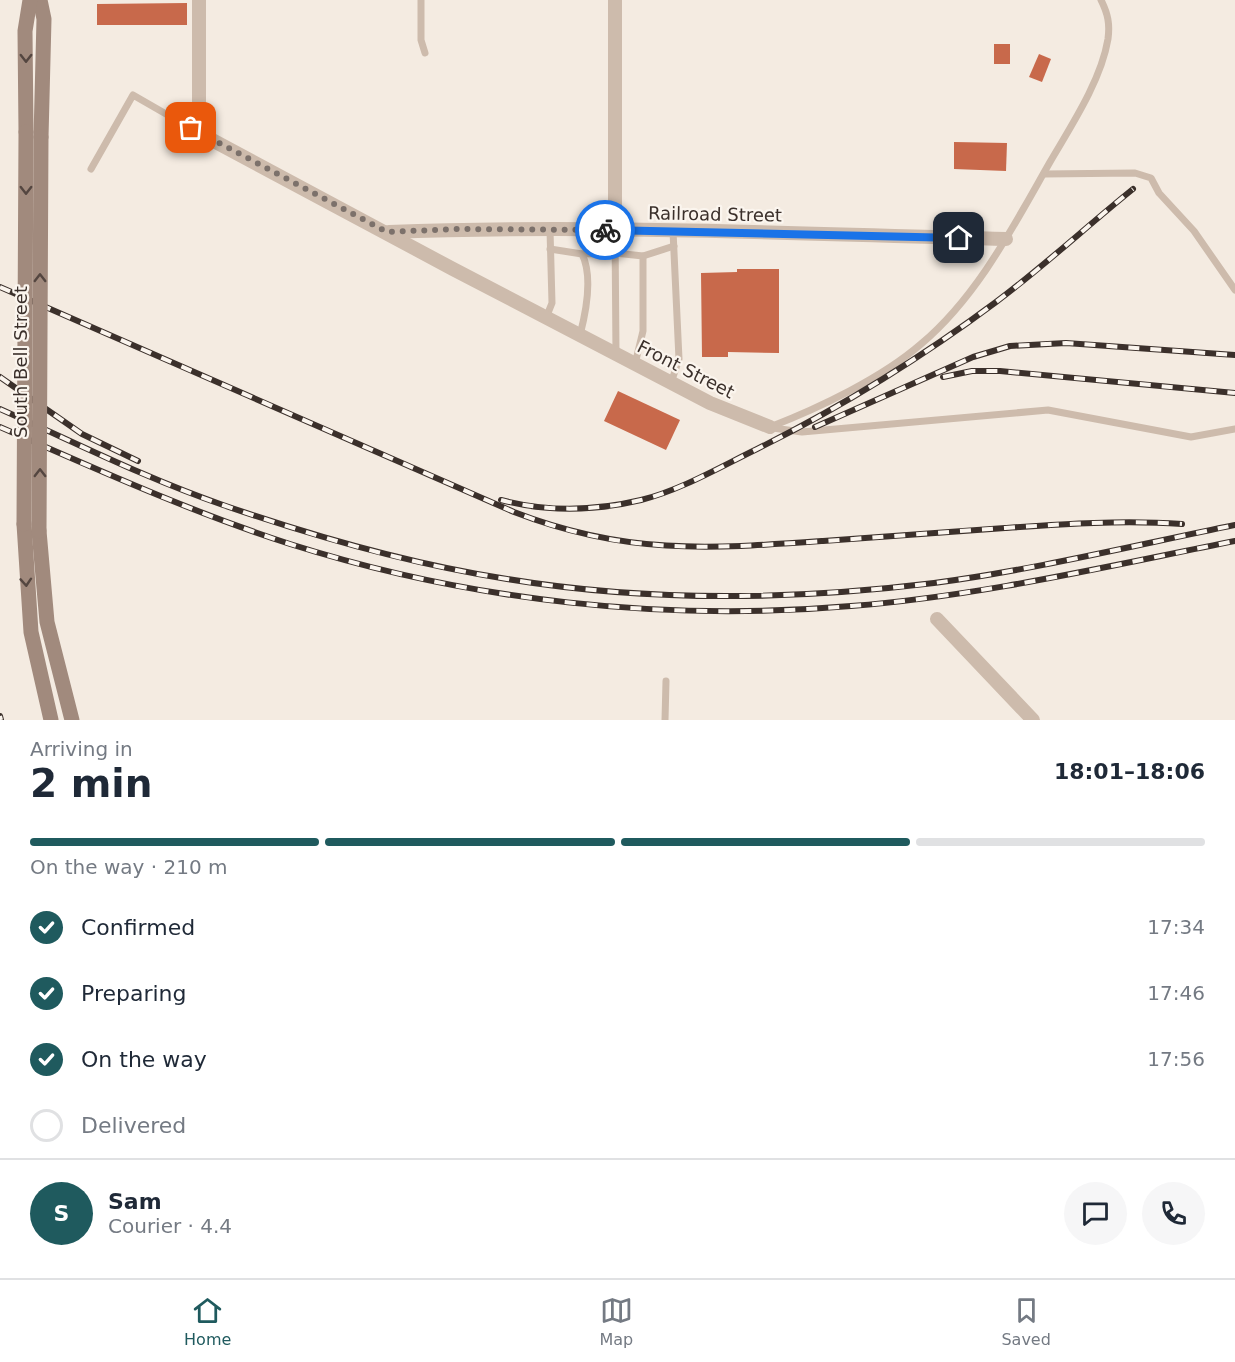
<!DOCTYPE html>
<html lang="en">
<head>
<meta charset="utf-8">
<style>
  body { margin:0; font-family:"DejaVu Sans",sans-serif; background:#f6f6f7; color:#1f2937; height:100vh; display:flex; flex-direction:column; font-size:22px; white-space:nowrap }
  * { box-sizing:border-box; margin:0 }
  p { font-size:20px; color:#747a83 }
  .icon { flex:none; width:33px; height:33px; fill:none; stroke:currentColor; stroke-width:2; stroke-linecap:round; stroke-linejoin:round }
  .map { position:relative; height:720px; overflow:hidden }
  .drawer { display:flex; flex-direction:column; background:#fff; flex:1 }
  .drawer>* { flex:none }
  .pin { position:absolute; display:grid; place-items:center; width:51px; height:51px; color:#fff; margin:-26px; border-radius:12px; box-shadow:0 3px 9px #0006 }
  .courier { position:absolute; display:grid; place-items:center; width:60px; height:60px; margin:-30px; border:4px solid #1a73e8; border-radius:50%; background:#fff; color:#222; box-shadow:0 2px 8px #0007 }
  .overview em { font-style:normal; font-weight:700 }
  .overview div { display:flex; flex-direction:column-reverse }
  .overview { display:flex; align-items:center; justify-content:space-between; height:102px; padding:0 30px }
  h1 { font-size:39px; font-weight:700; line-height:45px }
  .bar { display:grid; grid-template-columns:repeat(4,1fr); gap:9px 6px; align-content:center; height:72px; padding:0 30px }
  .bar i { height:8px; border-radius:4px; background:#e0e1e3 }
  .bar .active { background:#1f5a5e }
  .bar p { grid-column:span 4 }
  .line { display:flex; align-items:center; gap:15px; padding:0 30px; border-top:2px solid #e0e1e3 }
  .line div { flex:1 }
  .round { display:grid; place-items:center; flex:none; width:63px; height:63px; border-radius:32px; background:#f6f6f7 }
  ol { padding:0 30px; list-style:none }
  li { display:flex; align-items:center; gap:18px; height:66px }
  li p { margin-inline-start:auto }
  li .icon { padding:6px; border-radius:50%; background:#1f5a5e; color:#fff; stroke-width:4 }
  li:last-child { color:#747a83 }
  li i { width:33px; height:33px; border:3px solid #e0e1e3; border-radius:50% }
  .tab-bar { display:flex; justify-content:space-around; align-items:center; height:84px; border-top:2px solid #e0e1e3; background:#fff; font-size:16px; color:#747a83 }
  .tab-bar a { display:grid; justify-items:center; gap:3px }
  .tab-bar .active { color:#1f5a5e }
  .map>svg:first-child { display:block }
  .building { fill:#c8694b }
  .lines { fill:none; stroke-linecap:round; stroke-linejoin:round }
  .service { stroke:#cdbbac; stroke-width:7 }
  .minor { stroke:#cdbbac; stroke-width:14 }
  .secondary { stroke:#a18a7d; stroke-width:15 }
  .rail-casing { stroke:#3b302b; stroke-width:6 }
  .rail { stroke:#fbf5ee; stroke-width:4; stroke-dasharray:11; stroke-linecap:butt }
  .secondary-bridge { stroke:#a18a7d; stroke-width:15 }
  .oneway { stroke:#544640 }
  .done { stroke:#7c716b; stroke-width:6; stroke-dasharray:0 10.8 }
  .route { stroke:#1a73e8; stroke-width:8 }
  .labels { text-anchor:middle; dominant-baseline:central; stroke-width:4.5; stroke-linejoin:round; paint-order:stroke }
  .street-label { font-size:18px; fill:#3b302b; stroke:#fbf5ee }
</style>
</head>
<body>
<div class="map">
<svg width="1235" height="720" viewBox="0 0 1235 720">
  <rect width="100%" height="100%" fill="#f4ebe1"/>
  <!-- building -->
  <g class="building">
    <path d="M187 3V25H97V4Z"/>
    <rect x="994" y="44" width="16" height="20"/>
    <path d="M1039 54 1051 59 1042 82 1029 77Z"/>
    <path d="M954 142 1007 143 1006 171 954 169Z"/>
    <path d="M737 269H779V353L728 352V357H702L701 273 737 272Z"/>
    <path d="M618 391 680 420 666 450 604 421Z"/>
  </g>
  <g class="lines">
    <!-- service -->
    <g class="service">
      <path d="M421 0V40L425 53"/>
      <path d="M91 169 133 95 199 133"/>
      <path d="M1044 174 1135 173 1151 178 1159 193 1194 231 1235 290"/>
      <path d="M615 230 616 354"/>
      <path d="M550 249 582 254C593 276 586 312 580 335"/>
      <path d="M582 254 615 253 643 256V331L635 364"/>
      <path d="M643 256 674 246"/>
      <path d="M546 318 552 303 550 230"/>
      <path d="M671 383 679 359 673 231"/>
      <path d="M770 427C819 408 882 378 921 344 978 296 1014 225 1050 162 1071 126 1101 81 1108 39 1110 24 1108 14 1101 0"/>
      <path d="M773 428 802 432 1048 410 1191 437 1235 429"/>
      <path d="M665 720 666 681"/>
    </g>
    <!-- minor -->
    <g class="minor">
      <path d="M199 0V133L453 269 710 403 770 427"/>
      <path d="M615 230V0"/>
      <path d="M389 232C594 224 801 234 1006 239"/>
      <path d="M937 619 1033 720"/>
    </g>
    <!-- secondary -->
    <g class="secondary">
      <path d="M40 0 44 19 41 137"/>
      <path d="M26 132 25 31 30 0"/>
      <path d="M24 524 31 632 51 720"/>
      <path d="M39 531 47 622 72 720"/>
    </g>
    <!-- rail casing -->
    <g class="rail-casing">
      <g id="rail">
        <path d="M0 287 514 512C625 555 708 549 823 541 884 537 944 532 1005 528 1064 524 1122 520 1182 524"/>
        <path d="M0 377 82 434 138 461"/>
        <path d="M943 377 972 371H1000L1235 393"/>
        <path d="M0 409C74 442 147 479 223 505 316 537 410 564 507 579 647 602 794 600 934 583 1033 570 1136 545 1235 525"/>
        <path d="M0 427C96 469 191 512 290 544 470 601 664 622 851 606 981 596 1108 566 1235 541"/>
        <path d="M815 427 973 357 1010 346 1066 343 1235 355"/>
        <path d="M501 500C547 512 595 511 641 500 681 490 720 467 757 449 841 407 921 358 996 302 1043 267 1087 226 1133 189"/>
        <path d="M0 716 1 720"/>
      </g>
    </g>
    <!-- rail -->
    <use href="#rail" class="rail"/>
    <!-- secondary-bridge -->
    <g class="secondary-bridge">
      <path d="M24 524 26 132"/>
      <path d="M39 531 41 137"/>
    </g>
  </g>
  <!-- one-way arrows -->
  <defs><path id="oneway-chevron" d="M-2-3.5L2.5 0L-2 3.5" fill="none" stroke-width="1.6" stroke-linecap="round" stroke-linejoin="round" transform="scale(1.5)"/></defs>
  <g class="oneway">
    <use href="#oneway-chevron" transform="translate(26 58) rotate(90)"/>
    <use href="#oneway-chevron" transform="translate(26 190) rotate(90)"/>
    <use href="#oneway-chevron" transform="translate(40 278) rotate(-90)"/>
    <use href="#oneway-chevron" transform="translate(40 473) rotate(-90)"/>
    <use href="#oneway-chevron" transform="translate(26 582) rotate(86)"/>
  </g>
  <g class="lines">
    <!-- done -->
    <path class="done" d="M191 128 387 232 457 229 605 230"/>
    <!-- route -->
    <path class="route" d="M605 230 959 238"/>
  </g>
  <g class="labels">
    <!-- street labels -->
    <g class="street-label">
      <text transform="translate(715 214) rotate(1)">Railroad Street</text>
      <text transform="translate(20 362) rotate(-90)">South Bell Street</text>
      <text transform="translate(686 369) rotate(27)">Front Street</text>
    </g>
  </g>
</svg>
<div class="pin" style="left:191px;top:128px;background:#ea580c"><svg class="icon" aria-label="bag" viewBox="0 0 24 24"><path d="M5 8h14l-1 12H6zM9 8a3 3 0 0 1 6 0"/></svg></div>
<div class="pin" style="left:959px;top:238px;background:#1f2937"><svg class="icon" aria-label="home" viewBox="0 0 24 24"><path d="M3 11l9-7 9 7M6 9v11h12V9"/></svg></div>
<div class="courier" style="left:605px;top:230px"><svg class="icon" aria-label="bike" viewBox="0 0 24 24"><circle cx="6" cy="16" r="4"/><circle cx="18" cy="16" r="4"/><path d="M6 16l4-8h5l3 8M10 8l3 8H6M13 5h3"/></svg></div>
</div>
<section class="drawer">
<div class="overview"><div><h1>2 min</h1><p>Arriving in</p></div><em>18:01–18:06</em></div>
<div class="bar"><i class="active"></i><i class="active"></i><i class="active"></i><i></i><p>On the way · 210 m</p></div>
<ol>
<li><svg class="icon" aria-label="check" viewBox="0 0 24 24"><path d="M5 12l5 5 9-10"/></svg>Confirmed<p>17:34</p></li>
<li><svg class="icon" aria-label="check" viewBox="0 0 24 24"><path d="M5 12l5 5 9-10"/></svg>Preparing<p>17:46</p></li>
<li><svg class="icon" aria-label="check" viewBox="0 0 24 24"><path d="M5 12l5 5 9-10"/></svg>On the way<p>17:56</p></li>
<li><i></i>Delivered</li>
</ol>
<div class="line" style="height:108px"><b class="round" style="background:#1f5a5e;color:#fff">S</b><div><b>Sam</b><p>Courier · 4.4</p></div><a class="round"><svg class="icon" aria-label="chat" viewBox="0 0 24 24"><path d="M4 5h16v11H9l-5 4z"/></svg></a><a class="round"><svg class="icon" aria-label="phone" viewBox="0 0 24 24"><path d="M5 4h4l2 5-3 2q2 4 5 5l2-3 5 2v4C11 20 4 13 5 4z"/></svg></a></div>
</section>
<nav class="tab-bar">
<a class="active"><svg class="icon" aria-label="home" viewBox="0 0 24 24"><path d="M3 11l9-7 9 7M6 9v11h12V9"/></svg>Home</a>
<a><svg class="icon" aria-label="map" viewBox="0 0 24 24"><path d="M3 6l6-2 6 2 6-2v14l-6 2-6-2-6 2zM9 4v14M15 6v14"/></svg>Map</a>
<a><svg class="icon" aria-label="saved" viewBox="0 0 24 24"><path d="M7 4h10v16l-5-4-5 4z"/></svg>Saved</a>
</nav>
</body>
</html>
